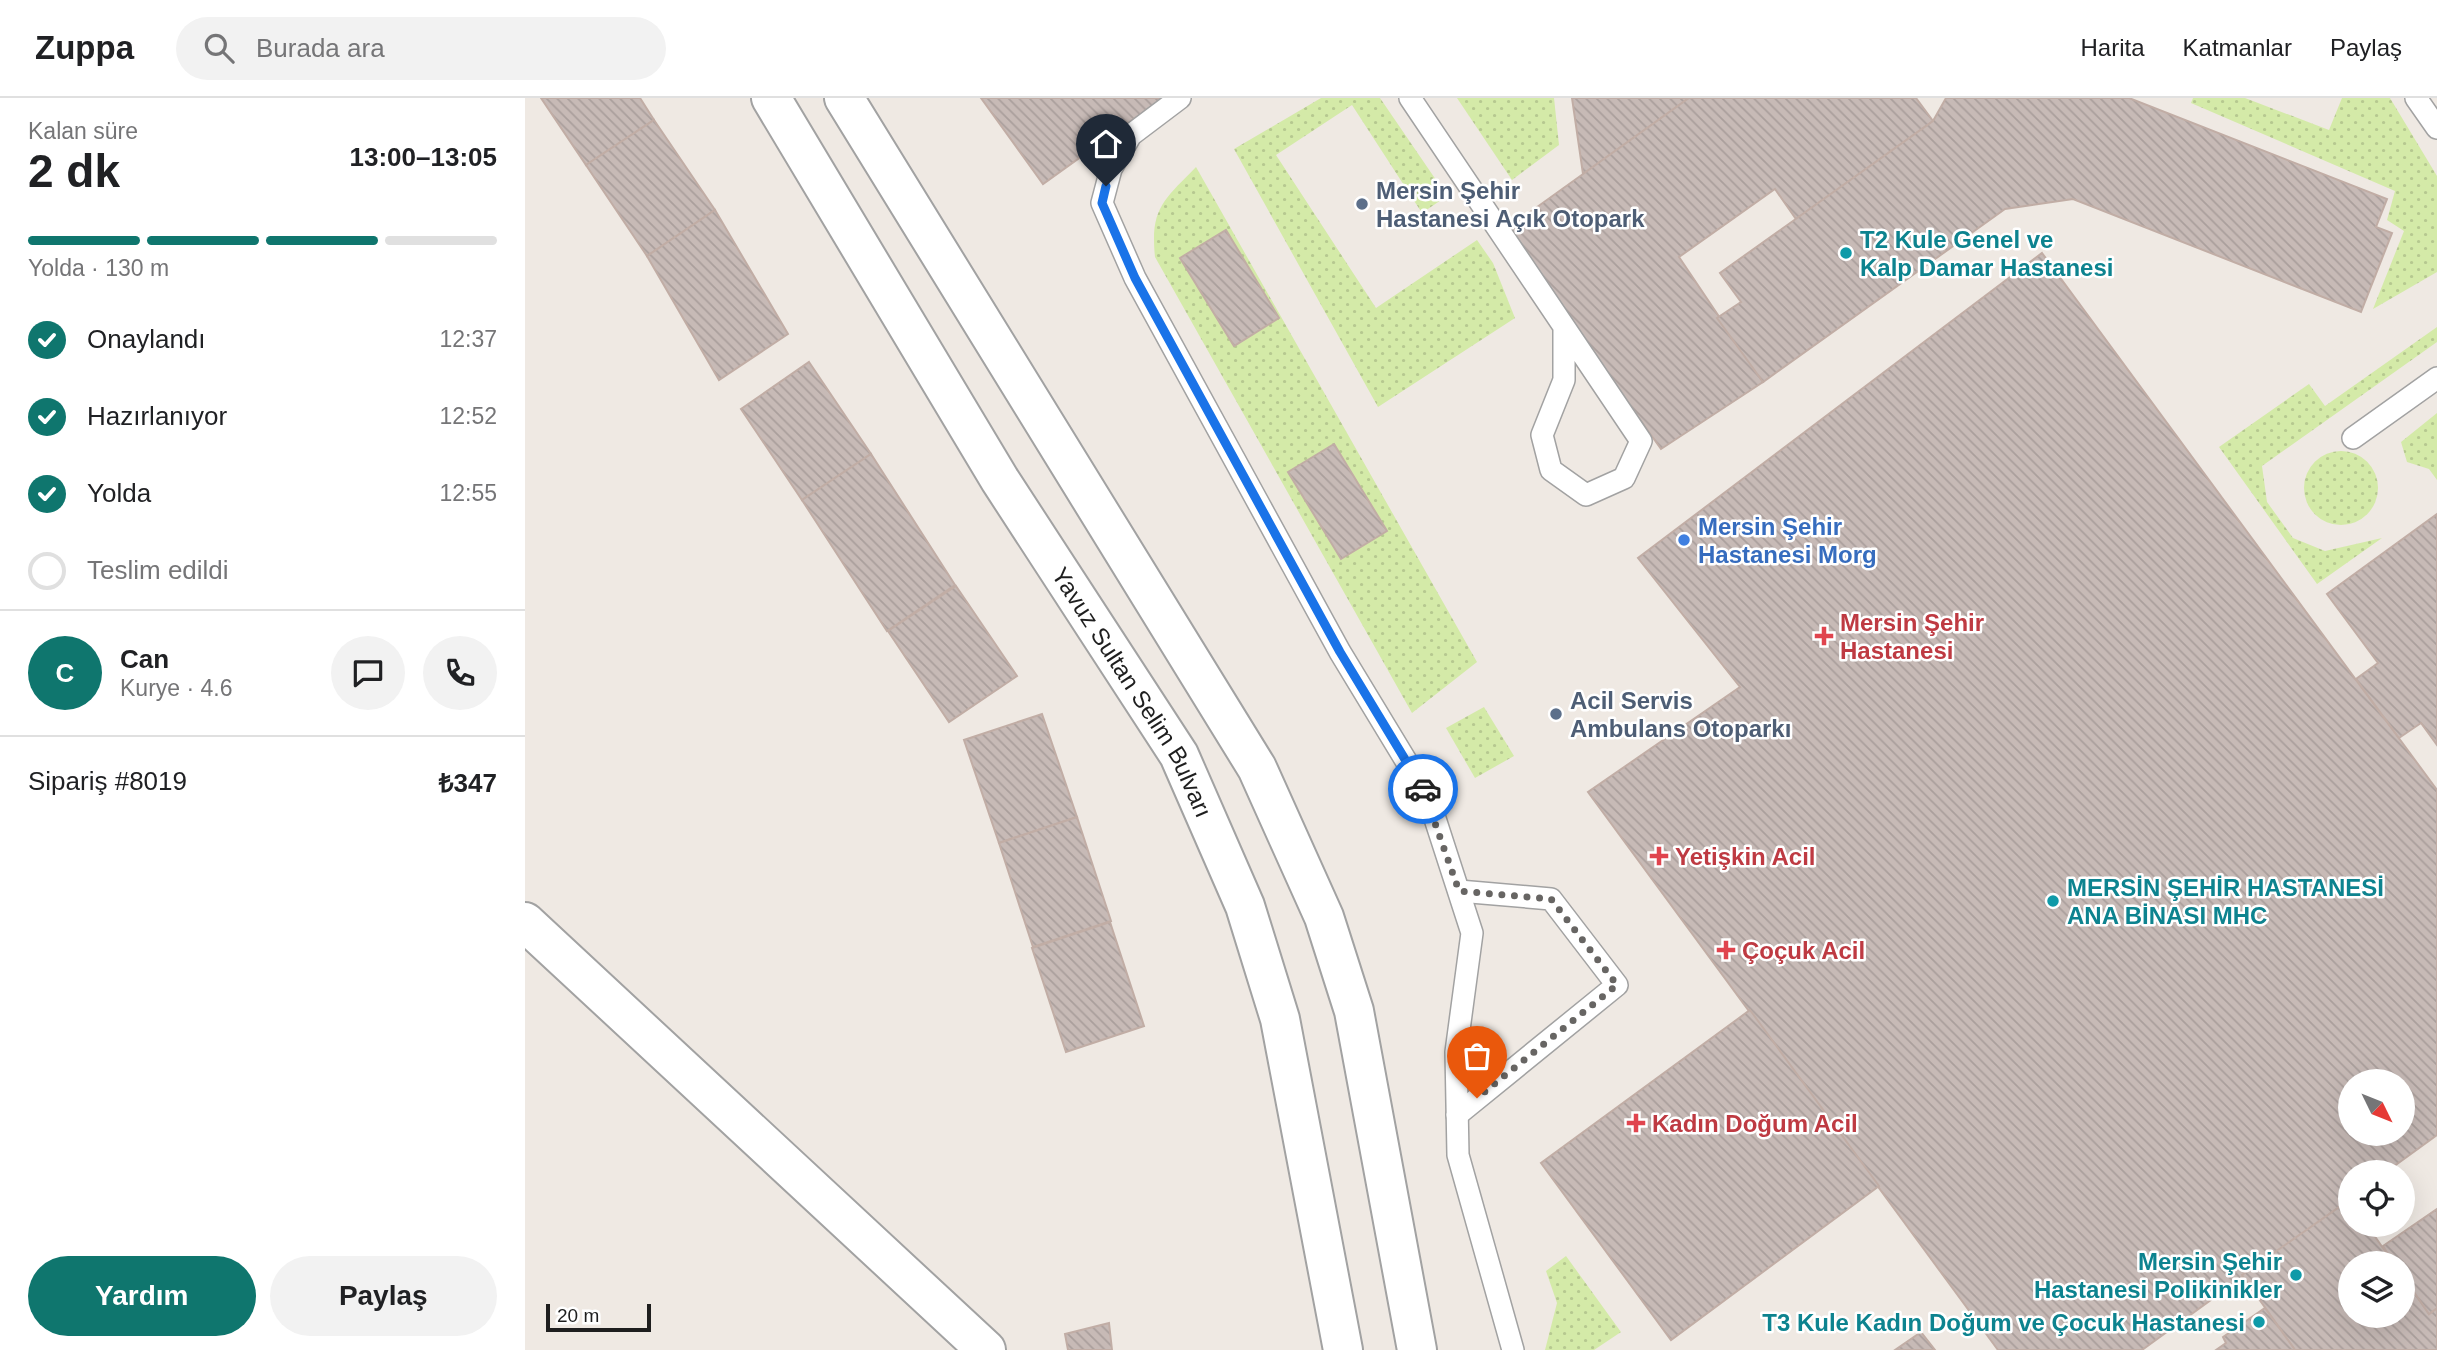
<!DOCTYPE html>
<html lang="tr">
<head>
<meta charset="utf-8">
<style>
  body { margin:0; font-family:Arial,sans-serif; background:#f2f2f2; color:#202124; height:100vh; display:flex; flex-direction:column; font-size:26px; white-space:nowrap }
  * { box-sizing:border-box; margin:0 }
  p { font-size:23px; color:#757577 }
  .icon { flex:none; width:38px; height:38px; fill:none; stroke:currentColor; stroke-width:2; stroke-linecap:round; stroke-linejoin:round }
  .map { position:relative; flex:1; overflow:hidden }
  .side { display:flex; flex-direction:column; background:#fff; width:525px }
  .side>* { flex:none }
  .needle { width:46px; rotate:133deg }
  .tools { position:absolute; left:1813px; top:971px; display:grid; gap:14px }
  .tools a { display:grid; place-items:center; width:77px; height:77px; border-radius:50%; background:#fff; box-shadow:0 7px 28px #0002; font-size:35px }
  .scale { position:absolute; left:21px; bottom:18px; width:105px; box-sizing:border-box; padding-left:7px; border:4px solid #1e1e1e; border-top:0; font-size:19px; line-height:24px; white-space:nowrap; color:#1e1e1e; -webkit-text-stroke:5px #fff; paint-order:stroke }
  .pin { position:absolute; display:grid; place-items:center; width:60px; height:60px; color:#fff; margin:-72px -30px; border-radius:50% 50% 50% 0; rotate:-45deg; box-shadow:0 0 7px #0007 }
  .pin .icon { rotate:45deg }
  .courier { position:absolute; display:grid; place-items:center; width:70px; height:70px; margin:-35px; border:5px solid #1a73e8; border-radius:50%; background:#fff; color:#222; box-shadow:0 2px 9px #0007 }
  .headline em { font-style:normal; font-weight:700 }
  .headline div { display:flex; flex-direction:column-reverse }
  .headline { display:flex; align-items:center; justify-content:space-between; height:119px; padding:0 28px }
  h1 { font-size:46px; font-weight:700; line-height:52px }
  .bar { display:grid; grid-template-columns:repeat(4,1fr); gap:10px 7px; align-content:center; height:84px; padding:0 28px }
  .bar i { height:9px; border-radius:5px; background:#e0e0e0 }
  .bar .current { background:#0f766e }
  .bar p { grid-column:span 4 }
  .line { display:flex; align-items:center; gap:18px; padding:0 28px; border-top:2px solid #e0e0e0 }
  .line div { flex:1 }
  .round { display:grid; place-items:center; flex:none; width:74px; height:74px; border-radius:37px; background:#f2f2f2 }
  ol { padding:0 28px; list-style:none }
  li { display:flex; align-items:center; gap:21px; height:77px }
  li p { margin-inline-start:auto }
  li .icon { padding:7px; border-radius:50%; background:#0f766e; color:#fff; stroke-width:4 }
  li:last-child { color:#757577 }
  li i { width:38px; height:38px; border:4px solid #e0e0e0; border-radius:50% }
  .button { display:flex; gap:14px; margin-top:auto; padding:14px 28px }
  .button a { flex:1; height:80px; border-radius:42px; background:#0f766e; color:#fff; font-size:28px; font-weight:700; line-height:80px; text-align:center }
  .button a+a { background:#f2f2f2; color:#202124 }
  header { display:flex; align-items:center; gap:42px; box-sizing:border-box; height:98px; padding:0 35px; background:#fff; border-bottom:2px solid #e0e0e0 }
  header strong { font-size:33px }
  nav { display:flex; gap:38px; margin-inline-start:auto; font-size:24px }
  .search { width:490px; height:63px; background:#f2f2f2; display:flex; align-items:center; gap:18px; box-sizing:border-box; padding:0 24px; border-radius:38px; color:#757577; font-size:26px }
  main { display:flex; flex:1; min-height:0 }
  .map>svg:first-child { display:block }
  .grass { fill:url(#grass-dots) }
  .building { fill:url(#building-back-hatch); stroke:#c1ada5; stroke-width:2; fill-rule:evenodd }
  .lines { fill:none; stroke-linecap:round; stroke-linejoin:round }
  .service-casing { stroke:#a2a2a2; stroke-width:24 }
  .minor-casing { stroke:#a2a2a2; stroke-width:42 }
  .tertiary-casing { stroke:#a2a2a2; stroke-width:42 }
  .service { stroke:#fff; stroke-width:21 }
  .minor { stroke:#fff; stroke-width:38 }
  .tertiary { stroke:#fff; stroke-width:38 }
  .done { stroke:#676563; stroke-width:7; stroke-dasharray:0 12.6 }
  .route { stroke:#1a73e8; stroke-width:9 }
  .service-dot { fill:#5c6f8a; stroke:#fff; stroke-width:2.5 }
  .culture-dot { fill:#0f9aa8; stroke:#fff; stroke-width:2.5 }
  .shop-dot { fill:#3f7fe0; stroke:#fff; stroke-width:2.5 }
  .health-dot { fill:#e0444e; stroke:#fff; stroke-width:2.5 }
  .labels { text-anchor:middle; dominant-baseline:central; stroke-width:5; stroke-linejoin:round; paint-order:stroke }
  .service-label { font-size:24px; font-weight:bold; fill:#4e5e75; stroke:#fff; text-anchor:start }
  .culture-label { font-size:24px; font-weight:bold; fill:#0d838f; stroke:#fff; text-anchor:start }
  .shop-label { font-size:24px; font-weight:bold; fill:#366cbe; stroke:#fff; text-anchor:start }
  .health-label { font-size:24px; font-weight:bold; fill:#be3a42; stroke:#fff; text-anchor:start }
  .street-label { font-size:24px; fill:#1e1e1e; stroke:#fff }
</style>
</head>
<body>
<header>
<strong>Zuppa</strong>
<div class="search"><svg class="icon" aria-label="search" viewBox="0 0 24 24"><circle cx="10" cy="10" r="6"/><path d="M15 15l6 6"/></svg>Burada ara</div>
<nav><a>Harita</a><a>Katmanlar</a><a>Paylaş</a></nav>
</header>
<main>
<section class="side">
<div class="headline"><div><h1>2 dk</h1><p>Kalan süre</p></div><em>13:00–13:05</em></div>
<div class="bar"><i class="current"></i><i class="current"></i><i class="current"></i><i></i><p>Yolda · 130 m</p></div>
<ol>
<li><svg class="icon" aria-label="check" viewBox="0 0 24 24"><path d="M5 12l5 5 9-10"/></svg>Onaylandı<p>12:37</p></li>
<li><svg class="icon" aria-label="check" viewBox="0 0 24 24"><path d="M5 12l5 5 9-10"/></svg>Hazırlanıyor<p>12:52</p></li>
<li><svg class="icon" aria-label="check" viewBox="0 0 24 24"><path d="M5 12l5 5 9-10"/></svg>Yolda<p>12:55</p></li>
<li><i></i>Teslim edildi</li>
</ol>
<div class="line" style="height:126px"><b class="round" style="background:#0f766e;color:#fff">C</b><div><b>Can</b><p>Kurye · 4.6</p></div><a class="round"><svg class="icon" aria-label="chat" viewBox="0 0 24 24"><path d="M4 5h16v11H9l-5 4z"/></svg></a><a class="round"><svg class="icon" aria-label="phone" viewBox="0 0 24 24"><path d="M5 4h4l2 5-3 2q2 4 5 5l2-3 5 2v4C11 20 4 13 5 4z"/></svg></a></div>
<div class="line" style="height:91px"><div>Sipariş #8019</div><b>₺347</b></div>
<div class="button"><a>Yardım</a><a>Paylaş</a></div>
</section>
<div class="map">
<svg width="1912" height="1252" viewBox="0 0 1912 1252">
  <defs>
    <pattern id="grass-dots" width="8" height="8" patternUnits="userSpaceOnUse" patternTransform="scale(1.75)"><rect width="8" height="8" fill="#d4eaa8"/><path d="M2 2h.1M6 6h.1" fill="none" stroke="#b6c890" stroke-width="1.8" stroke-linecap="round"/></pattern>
    <pattern id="building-back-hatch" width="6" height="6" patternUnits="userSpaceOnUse" patternTransform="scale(1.75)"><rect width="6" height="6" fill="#c7bab6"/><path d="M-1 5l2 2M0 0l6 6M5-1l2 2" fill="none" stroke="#aa9f9c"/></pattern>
  </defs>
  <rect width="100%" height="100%" fill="#efe9e3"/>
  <!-- grass -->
  <g class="grass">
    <path d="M796 0H855L922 98 897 115 827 7 751 57 851 210 952 142 968 165 990 220 853 309 709 51Z"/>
    <path d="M932 0H1029L1034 47 987 82Z"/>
    <path d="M1668 0H1720L1804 32 1817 0H1865L1912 78V174L1848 211 1879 133 1862 122 1870 93 1666 5Z"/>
    <path d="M671 69 952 564 887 615 630 159C625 110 639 102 671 69Z"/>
    <path d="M1912 229V244L1737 368 1742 404 1768 440 1800 453 1857 440 1792 486 1694 349 1784 286 1800 308Z"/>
    <path d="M1912 315V382L1904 371 1882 364 1876 344Z"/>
    <circle cx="1816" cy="390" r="37"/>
    <path d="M959 609 989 658 950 680 921 630Z"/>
    <path d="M1041 1158 1096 1234 1069 1252H1020L1032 1205 1021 1173Z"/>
  </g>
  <!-- building -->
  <g class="building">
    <path d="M16 0H115L129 22 61 67Z"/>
    <path d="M456 0H638L518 86Z"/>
    <path d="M1047 0H1164L1058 76Z"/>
    <path d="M1164 0H1391L1408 23 1271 121 1250 91 1154 159 1238 284 1136 351 980 132Z"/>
    <path d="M1421 0H1604L1862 101 1851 129 1867 135 1836 214 1548 101 1480 111 1238 284 1192 220 1216 204 1195 175 1408 23Z"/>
    <path d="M129 22 190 112 122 158 61 67Z"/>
    <path d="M190 112 263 236 194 282 122 158Z"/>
    <path d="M701 132 754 220 709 248 655 160Z"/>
    <path d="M1517 155 1912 692V1037L1861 1074H1825V1101L1617 1252H1473L1063 694 1215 589 1113 460ZM1825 984H1878V1036H1825Z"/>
    <path d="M284 264 346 356 277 402 216 311Z"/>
    <path d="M809 346 862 433 816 461 763 374Z"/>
    <path d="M346 356 430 487 362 533 277 402Z"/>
    <path d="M1912 416V647L1896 625 1874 640 1831 581 1853 565 1802 496Z"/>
    <path d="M431 488 492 578 424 624 363 533Z"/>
    <path d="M517 616 552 719 474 745 439 642Z"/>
    <path d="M552 719 586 823 508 849 474 745Z"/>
    <path d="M585 824 619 928 541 954 507 850Z"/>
    <path d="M1225 912 1354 1088 1146 1242 1016 1065Z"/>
    <path d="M1823 1103 1825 1127H1842L1869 1166H1825V1218H1878V1178L1904 1216 1912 1210V1252H1770L1717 1177Z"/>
    <path d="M1912 1111V1210L1904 1216 1878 1178V1166H1869L1858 1148Z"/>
    <path d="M1740 1210 1770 1252H1691L1701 1245 1698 1239Z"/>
    <path d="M584 1225 587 1252H543L540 1236Z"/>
    <path d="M1396 1234 1410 1252H1370Z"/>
  </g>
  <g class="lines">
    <!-- service casing -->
    <g class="service-casing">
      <g id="service">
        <path d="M655 0 606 37 586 71 577 105 610 180 815 554 903 699 947 835 931 954 933 1057 988 1252"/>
        <path d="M885 0 1116 343 1099 380 1061 397 1026 372 1017 337 1039 282V232"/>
        <path d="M1891 0 1912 30"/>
        <path d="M1828 340 1912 280"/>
        <path d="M932 1017 1092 887 1026 801 934 793"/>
      </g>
    </g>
    <!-- minor casing -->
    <g class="minor-casing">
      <path id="minor" d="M0 824 461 1252"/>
    </g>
    <!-- tertiary casing -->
    <g class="tertiary-casing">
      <g id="tertiary">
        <path id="s1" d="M246 0 475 382 654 657 720 808 755 921 818 1252"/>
        <path d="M319 0 732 670 799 819 829 913 892 1252"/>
      </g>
    </g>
    <!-- service -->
    <use href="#service" class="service"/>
    <!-- minor -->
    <use href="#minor" class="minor"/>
    <!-- tertiary -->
    <use href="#tertiary" class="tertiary"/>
  </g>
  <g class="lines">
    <!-- done -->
    <path class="done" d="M898 691 934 793 1026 801 1092 887 952 1000"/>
    <!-- route -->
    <path class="route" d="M581 88 577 105 610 180 815 554 898 691"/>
  </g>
  <!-- markers -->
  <g class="service-dot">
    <circle cx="837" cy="106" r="7"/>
    <circle cx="1031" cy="616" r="7"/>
  </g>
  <g class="culture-dot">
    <circle cx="1321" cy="155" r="7"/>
    <circle cx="1528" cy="803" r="7"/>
    <circle cx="1771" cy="1177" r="7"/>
    <circle cx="1734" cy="1224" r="7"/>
  </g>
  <circle class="shop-dot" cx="1159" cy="442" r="7"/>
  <g class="health-dot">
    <path d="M1295.5 527.5h7v7h7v7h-7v7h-7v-7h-7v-7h7z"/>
    <path d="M1130.5 747.5h7v7h7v7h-7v7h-7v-7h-7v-7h7z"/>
    <path d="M1197.5 841.5h7v7h7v7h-7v7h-7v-7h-7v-7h7z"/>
    <path d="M1107.5 1014.5h7v7h7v7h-7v7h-7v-7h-7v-7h7z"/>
  </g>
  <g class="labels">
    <!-- service labels -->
    <g class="service-label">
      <text x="851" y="92">Mersin Şehir<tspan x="851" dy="28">Hastanesi Açık Otopark</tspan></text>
      <text x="1045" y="602">Acil Servis<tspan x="1045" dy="28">Ambulans Otoparkı</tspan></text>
    </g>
    <!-- culture labels -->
    <g class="culture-label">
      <text x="1335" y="141">T2 Kule Genel ve<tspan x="1335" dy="28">Kalp Damar Hastanesi</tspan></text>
      <text x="1542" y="789">MERSİN ŞEHİR HASTANESİ<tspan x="1542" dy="28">ANA BİNASI MHC</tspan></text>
      <text x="1757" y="1163" text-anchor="end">Mersin Şehir<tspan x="1757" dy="28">Hastanesi Polikinikler</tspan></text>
      <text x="1720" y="1224" text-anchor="end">T3 Kule Kadın Doğum ve Çocuk Hastanesi</text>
    </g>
    <!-- shop labels -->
    <g class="shop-label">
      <text x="1173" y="428">Mersin Şehir<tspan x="1173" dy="28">Hastanesi Morg</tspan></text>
    </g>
    <!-- health labels -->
    <g class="health-label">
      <text x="1315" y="524">Mersin Şehir<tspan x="1315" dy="28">Hastanesi</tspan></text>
      <text x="1150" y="758">Yetişkin Acil</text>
      <text x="1217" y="852">Çoçuk Acil</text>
      <text x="1127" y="1025">Kadın Doğum Acil</text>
    </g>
    <!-- street labels -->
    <g class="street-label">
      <text stroke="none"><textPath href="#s1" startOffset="696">Yavuz Sultan Selim Bulvarı</textPath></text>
    </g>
  </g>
</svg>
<div class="tools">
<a><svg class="needle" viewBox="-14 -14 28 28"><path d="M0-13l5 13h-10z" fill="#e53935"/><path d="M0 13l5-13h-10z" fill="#757577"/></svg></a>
<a><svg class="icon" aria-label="locate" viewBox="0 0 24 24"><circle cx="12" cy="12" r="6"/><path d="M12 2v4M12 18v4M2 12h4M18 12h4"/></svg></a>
<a><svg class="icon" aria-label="layers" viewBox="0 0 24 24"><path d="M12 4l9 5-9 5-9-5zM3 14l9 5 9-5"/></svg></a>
</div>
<div class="scale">20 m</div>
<div class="pin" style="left:952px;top:1000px;background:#ea580c"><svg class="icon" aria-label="bag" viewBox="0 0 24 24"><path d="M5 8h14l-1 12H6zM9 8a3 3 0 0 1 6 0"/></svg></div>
<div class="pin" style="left:581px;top:88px;background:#1f2937"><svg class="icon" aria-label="home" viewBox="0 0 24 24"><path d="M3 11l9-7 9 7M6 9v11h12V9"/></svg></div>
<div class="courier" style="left:898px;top:691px"><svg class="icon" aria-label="car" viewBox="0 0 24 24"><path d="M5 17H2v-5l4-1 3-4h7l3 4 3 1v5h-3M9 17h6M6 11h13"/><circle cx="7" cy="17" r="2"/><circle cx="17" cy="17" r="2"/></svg></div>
</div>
</main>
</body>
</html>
